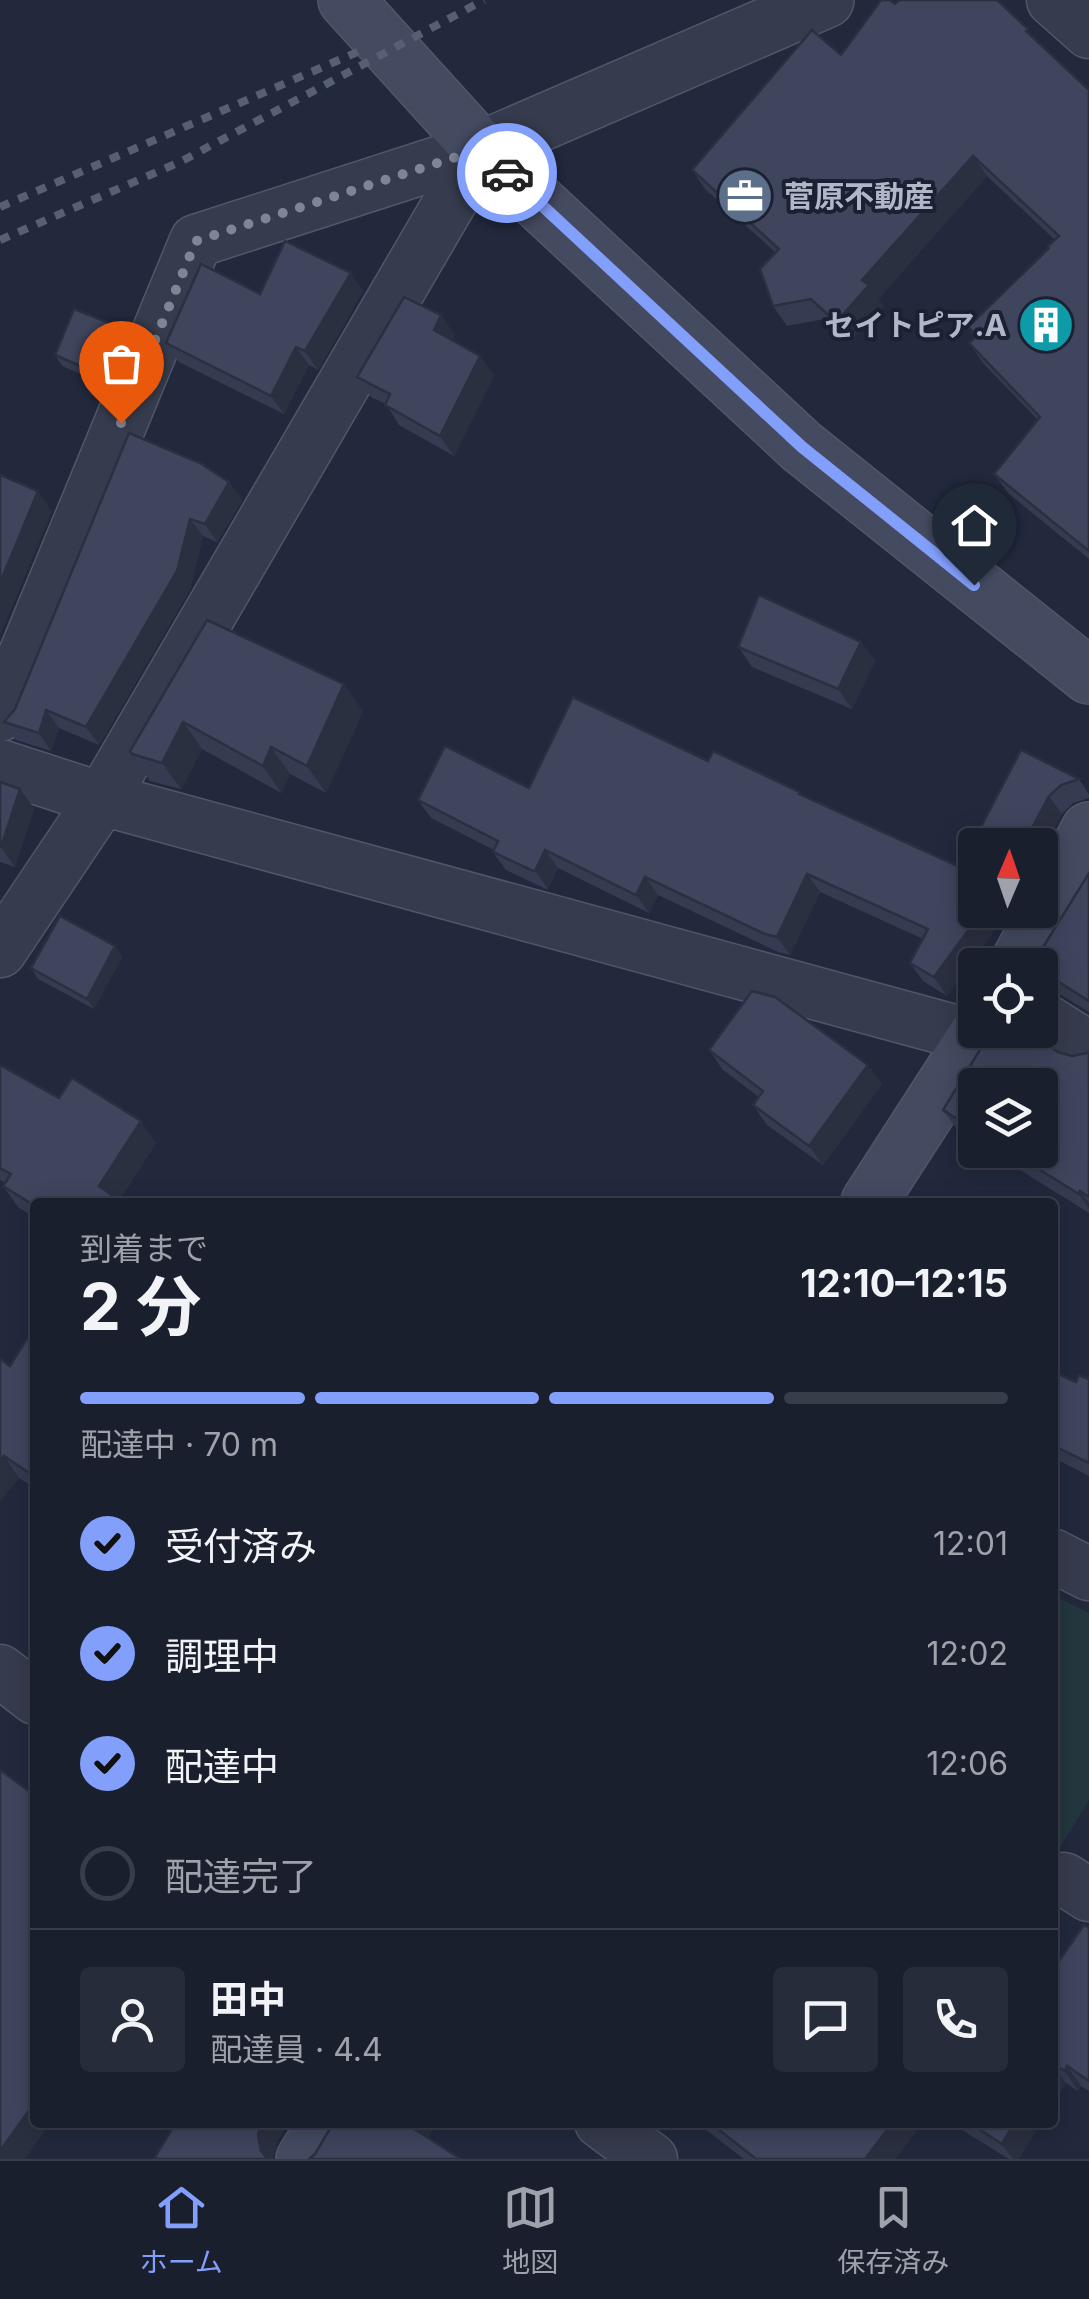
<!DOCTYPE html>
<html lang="ja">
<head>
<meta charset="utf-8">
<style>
  body { margin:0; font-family:Inter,"Noto Sans JP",sans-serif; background:#272c3a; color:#f1f3f6; height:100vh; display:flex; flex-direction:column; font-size:38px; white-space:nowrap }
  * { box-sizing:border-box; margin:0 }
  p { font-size:32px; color:#9fa2aa }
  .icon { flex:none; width:55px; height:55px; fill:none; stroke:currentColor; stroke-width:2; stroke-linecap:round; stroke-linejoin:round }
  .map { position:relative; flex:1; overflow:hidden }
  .side { position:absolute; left:30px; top:1198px; width:1028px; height:930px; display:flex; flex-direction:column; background:#1a1f2e; border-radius:10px; box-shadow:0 5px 25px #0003,0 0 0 2px #383d4a }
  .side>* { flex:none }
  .needle { width:65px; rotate:2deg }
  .buttons { position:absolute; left:958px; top:828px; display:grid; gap:20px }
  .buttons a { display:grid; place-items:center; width:100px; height:100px; border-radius:10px; background:#1a1f2e; box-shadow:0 5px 25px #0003,0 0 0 2px #383d4a; font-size:50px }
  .pin { position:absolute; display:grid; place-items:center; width:85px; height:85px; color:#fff; margin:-102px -42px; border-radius:50% 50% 50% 0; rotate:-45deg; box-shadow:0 0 10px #0007 }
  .pin .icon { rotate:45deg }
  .courier { position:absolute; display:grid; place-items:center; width:100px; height:100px; margin:-50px; border:8px solid #839ffc; border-radius:50%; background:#fff; color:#222; box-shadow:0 2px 12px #0007 }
  .head em { font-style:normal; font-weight:700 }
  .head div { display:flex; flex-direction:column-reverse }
  .head { display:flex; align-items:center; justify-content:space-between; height:170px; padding:0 50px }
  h1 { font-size:65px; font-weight:700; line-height:75px }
  .bar { display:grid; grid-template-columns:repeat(4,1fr); gap:15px 10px; align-content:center; height:120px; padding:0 50px }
  .bar i { height:12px; border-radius:8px; background:#383d4a }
  .bar .on { background:#839ffc }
  .bar p { grid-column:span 4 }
  .line { display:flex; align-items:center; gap:25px; padding:0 50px; border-top:2px solid #383d4a }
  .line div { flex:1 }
  .round { display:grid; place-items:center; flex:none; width:105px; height:105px; border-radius:10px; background:#272c3a }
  ol { padding:0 50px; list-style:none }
  li { display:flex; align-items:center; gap:30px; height:110px }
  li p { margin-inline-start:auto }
  li .icon { padding:10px; border-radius:50%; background:#839ffc; color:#111; stroke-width:4 }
  li:last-child { color:#9fa2aa }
  li i { width:55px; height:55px; border:5px solid #383d4a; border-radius:50% }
  .tab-bar { display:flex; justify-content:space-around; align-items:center; height:140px; border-top:2px solid #383d4a; background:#1a1f2e; font-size:28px; color:#9fa2aa }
  .tab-bar a { display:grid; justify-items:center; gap:5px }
  .tab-bar .on { color:#839ffc }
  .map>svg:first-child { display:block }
  .green { fill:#24373e }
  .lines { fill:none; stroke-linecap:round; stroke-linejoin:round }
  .minor-casing { stroke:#515768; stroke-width:55 }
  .tertiary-casing { stroke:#515768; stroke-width:58 }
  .secondary-casing { stroke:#515768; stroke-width:58 }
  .minor { stroke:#363c4d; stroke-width:52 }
  .tertiary { stroke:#363c4d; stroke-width:55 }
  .secondary { stroke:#444a60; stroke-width:55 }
  .rail { stroke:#585f74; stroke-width:8; stroke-dasharray:10 10; stroke-linecap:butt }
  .wall { fill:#353b50 }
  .shaded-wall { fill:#2b3041 }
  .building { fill:#3e455d; stroke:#2b3041; stroke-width:2.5 }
  .done { stroke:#7f8597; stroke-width:10; stroke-dasharray:0 18 }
  .route { stroke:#839ffc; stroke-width:12 }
  .labels { text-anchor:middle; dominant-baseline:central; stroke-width:8; stroke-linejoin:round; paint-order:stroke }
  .poi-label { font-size:30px; font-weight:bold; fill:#b1b7c8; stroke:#1b2132; text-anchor:start }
</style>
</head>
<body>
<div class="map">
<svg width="1089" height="2159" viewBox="0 0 1089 2159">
  <rect width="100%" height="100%" fill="#22293d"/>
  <!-- green -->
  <path class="green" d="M1053 1595 1089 1613V1800L1053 1859Z"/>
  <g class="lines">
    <!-- minor casing -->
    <g class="minor-casing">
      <g id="minor">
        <path d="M1053 0 1089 32"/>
        <path d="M0 715 196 241 481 149"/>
        <path d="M0 766 102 799 976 1037"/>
        <path d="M0 951 102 799 481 149"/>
        <path d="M1040 1017 1089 1048"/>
        <path d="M1052 1555 1089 1574"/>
        <path d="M0 1671 35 1698"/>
        <path d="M1064 1879 1089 1895"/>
        <path d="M601 2122 651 2159"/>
      </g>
    </g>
    <!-- tertiary casing -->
    <g class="tertiary-casing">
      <path id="tertiary" d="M481 149 826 0"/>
    </g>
    <!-- secondary casing -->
    <g class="secondary-casing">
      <g id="secondary">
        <path d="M346 0 481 149 802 447 1089 676"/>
        <path d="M1017 965 1089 830"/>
        <path d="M869 1202 980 1030"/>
        <path d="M304 2159 327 2122"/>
      </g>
    </g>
    <!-- minor -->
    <use href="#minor" class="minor"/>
    <!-- tertiary -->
    <use href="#tertiary" class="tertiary"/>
    <!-- secondary -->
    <use href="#secondary" class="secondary"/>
    <!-- rail -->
    <g class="rail">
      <path d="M0 207 362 50"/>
      <path d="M0 240 180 162 484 0"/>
    </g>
  </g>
  <!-- wall -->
  <g class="wall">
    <path d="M895 4 1035 39 1089 90V559L1009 494 994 474 1038 420 983 363 969 343 975 337 968 327 1049 248 1055 240 987 176 878 299 883 306 850 342 825 319 787 326 773 306 775 252 706 190 692 170 841 55Z"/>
    <path d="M363 291 318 370 309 365 284 414 179 362 166 343 260 294Z"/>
    <path d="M455 335 452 340 480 356 494 376 454 456 399 425 386 404 371 397 357 377Z"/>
    <path d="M124 337 105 384 62 366 55 355Z"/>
    <path d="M129 433 229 482 242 500 217 542 203 536 190 589 99 745 59 728 51 751 16 740 4 722 15 709Z"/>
    <path d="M207 620 363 711 326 793 290 774 281 793 202 749 181 789 150 781 132 754Z"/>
    <path d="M861 642 875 661 852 709 752 667 738 647Z"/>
    <path d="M1021 750 1079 779 1089 794V798L1073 803 1062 814 1040 856V845L975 910H1009L947 996 923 981 910 963 923 939 820 892 790 955 778 952 658 895 649 913 558 868 548 889H546L506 870 493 852 494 850 431 818 418 800 529 788 708 761 803 795 960 867Z"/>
    <path d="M0 782 34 808 15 867 0 862Z"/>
    <path d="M1089 873V1012L1056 992 1046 988 1040 980V965Z"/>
    <path d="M115 946 122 957 94 1009 38 979 31 968Z"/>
    <path d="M992 1030H1023L1058 1052 1072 1056 1087 1053 1089 1052V1213L988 1150H1040V1085H975V1142L958 1131 943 1110Z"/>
    <path d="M709 1050 882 1084 823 1165 767 1125 753 1105 759 1097 723 1070Z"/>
    <path d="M0 1065 59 1098 156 1143 119 1200 35 1202V1218L18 1207 3 1186 5 1183 0 1180Z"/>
    <path d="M35 1326V1488L19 1478 0 1501V1359L10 1366Z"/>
    <path d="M1052 1371 1076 1382 1089 1378V1476L1052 1457Z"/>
    <path d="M1089 1928V2091L1081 2086 1078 2091 1066 2083 1052 2104V1971Z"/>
    <path d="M696 2122H923L895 2159H744Z"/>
    <path d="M949 2122H1041L1019 2159H1009Z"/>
  </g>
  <!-- shaded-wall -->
  <g class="shaded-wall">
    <path d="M973 156 987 176 878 299 883 306 850 342 836 322 862 280Z"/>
    <path d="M351 273 363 291 318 370 305 351Z"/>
    <path d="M441 315 455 335 448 350 434 330Z"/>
    <path d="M117 326 124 337 105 384 97 373Z"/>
    <path d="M296 347 309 365 284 414 271 396Z"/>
    <path d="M480 356 494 376 454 456 440 436Z"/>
    <path d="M229 482 242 500 217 542 205 524Z"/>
    <path d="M38 491 52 511 0 636V583Z"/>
    <path d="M190 519 203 536 190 589 99 745 86 727Z"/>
    <path d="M861 642 875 661 852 709 838 689Z"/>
    <path d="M344 684 363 711 326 793 307 766Z"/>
    <path d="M46 710 59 728 51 751 39 733Z"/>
    <path d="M183 722 202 749 181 789 162 763Z"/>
    <path d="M271 747 290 774 281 793 263 766Z"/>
    <path d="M20 789 34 808 15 867 1 847Z"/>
    <path d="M1049 796 1062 814 1040 856V845H1023Z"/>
    <path d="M545 850 558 868 548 889 535 871Z"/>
    <path d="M807 874 820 892 790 955 777 937Z"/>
    <path d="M645 877 658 895 649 913 636 895Z"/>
    <path d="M983 910H1009L947 996 934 977Z"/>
    <path d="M115 946 122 957 94 1009 87 999Z"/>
    <path d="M868 1065 882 1084 823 1165 809 1146Z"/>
    <path d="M141 1121 156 1143 117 1202 99 1186Z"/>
    <path d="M1080 1191 1089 1203V1209L1079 1194Z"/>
    <path d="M4 1456 19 1478 0 1501V1461Z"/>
    <path d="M1052 2064 1066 2083 1052 2104Z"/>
    <path d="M1067 2066 1081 2086 1078 2091 1065 2071Z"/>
    <path d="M35 2102V2122H51L25 2159H0V2151Z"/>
    <path d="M261 2122H290L277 2142 273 2159H266L261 2151 258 2135Z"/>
    <path d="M410 2122H438L424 2147 408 2125Z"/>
    <path d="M893 2122H923L895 2159H865Z"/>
    <path d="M1015 2122H1041L1019 2159H1013L1002 2144Z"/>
  </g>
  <!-- building -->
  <g class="building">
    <path d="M881 0H889L895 4 899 0H997L1028 29 1026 31 1089 90V551L994 474 1040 417 969 343 977 336 968 327 1049 248 1048 246 1059 236 973 156 862 280 869 285 836 322 811 299 773 306 760 269 779 249 692 170 812 30 841 55Z"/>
    <path d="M285 241 351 273 305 351 296 347 271 396 166 343 201 264 260 294Z"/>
    <path d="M404 297 441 315 434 330 480 356 440 436 385 405 390 394 357 377Z"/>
    <path d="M74 309 117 326 97 373 55 355Z"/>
    <path d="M129 433 200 463 229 482 205 524 190 519 177 571 86 727 46 710 39 733 4 722 15 709Z"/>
    <path d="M0 475 38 491 0 583Z"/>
    <path d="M759 595 861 642 838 689 738 647Z"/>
    <path d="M207 620 344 684 307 766 271 747 263 766 183 722 162 763 132 754 130 751Z"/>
    <path d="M573 697 708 761 713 751 800 792 799 794 960 867 1021 750 1079 779 1061 785 1049 796 1023 845H975V910H983L934 977 910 963 928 929 807 874 777 937 765 934 645 877 636 895 545 850 535 871H533L493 852 498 841 418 800 445 746 529 788Z"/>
    <path d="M0 782 20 789 1 847H0Z"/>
    <path d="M1089 873V1001L1040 970V965H1032Z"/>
    <path d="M60 916 115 946 87 999 31 968Z"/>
    <path d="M752 991 775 997 868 1065 809 1146 753 1105 763 1091 709 1050Z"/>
    <path d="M992 1030H1023L1058 1052 1072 1056 1087 1053 1089 1052V1197L1080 1191 1079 1194 1008 1150H1040V1085H975V1130L943 1110Z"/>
    <path d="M0 1065 59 1098 72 1078 141 1121 99 1186 122 1202H35V1206L3 1186 11 1174 0 1168Z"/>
    <path d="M35 1326V1477L4 1456 0 1461V1359L10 1366Z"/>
    <path d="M1052 1371 1076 1382 1079 1375 1088 1379 1089 1378V1463L1052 1445Z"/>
    <path d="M0 1770 29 1791 35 1783V2102L0 2151Z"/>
    <path d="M1084 1925 1089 1928V2081L1067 2066 1065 2071 1052 2063V1971Z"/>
    <path d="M176 2122H261L258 2135 261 2151 268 2159H154Z"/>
    <path d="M334 2122H410L408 2125 461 2159H309L315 2154Z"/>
    <path d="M709 2122H893L865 2159H756Z"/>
    <path d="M968 2122H1015L1002 2144Z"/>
  </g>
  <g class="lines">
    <!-- done -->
    <path class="done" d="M121 423 196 241 481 149 507 173"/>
    <!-- route -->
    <path class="route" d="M507 173 802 447 974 585"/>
  </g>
  <!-- icons -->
  <defs>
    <g id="office-disc" transform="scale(2.875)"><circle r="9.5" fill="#5c6f8a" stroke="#1b2132"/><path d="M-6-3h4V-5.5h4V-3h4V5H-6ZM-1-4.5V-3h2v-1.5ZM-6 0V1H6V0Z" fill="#fff"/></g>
    <g id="building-disc" transform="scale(2.875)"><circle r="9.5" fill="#0f9aa8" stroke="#1b2132"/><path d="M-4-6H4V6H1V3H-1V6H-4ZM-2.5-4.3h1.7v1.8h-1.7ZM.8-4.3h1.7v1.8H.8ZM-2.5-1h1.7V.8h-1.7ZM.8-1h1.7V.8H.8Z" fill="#fff"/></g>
  </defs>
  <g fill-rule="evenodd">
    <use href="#office-disc" x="745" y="196"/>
    <use href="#building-disc" x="1046" y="325"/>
  </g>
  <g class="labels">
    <!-- poi labels -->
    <g class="poi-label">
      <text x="784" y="196">菅原不動産</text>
      <text x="1007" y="325" text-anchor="end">セイトピア.A</text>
    </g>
  </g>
</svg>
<div class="buttons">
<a><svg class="needle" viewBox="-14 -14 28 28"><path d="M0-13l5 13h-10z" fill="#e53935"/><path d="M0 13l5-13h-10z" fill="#9fa2aa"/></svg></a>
<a><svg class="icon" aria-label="locate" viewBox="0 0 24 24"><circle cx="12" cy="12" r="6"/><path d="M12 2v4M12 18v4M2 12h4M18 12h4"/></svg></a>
<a><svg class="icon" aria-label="layers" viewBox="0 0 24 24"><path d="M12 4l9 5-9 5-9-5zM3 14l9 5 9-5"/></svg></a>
</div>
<div class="pin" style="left:121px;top:423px;background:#ea580c"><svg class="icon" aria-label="bag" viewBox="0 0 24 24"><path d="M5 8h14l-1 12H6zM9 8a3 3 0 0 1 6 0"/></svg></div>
<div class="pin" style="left:974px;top:585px;background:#1f2937"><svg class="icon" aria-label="home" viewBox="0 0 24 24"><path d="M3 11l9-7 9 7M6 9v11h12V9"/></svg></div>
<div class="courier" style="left:507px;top:173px"><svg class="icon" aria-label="car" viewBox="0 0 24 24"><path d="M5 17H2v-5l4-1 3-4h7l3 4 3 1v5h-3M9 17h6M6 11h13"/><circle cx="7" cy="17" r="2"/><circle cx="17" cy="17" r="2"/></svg></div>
<section class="side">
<div class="head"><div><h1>2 分</h1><p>到着まで</p></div><em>12:10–12:15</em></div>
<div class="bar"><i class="on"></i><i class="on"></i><i class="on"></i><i></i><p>配達中 · 70 m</p></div>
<ol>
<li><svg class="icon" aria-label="check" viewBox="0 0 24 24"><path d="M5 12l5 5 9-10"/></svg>受付済み<p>12:01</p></li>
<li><svg class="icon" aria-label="check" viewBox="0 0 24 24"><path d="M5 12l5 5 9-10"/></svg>調理中<p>12:02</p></li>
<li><svg class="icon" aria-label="check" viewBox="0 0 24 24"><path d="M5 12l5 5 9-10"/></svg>配達中<p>12:06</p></li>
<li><i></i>配達完了</li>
</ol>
<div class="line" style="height:180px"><a class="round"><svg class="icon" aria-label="person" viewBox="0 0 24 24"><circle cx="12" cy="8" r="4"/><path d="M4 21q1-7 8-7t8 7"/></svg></a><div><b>田中</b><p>配達員 · 4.4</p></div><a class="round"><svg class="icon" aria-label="chat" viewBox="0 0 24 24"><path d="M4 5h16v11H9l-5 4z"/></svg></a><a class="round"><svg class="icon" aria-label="phone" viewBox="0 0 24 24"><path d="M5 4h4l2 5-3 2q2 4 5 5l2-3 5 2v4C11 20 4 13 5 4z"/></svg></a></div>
</section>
</div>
<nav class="tab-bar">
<a class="on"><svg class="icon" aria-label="home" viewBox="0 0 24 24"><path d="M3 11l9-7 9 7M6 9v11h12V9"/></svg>ホーム</a>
<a><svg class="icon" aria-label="map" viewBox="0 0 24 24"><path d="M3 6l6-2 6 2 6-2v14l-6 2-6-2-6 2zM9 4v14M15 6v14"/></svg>地図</a>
<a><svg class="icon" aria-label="saved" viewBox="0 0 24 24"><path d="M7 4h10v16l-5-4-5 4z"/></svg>保存済み</a>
</nav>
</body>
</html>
